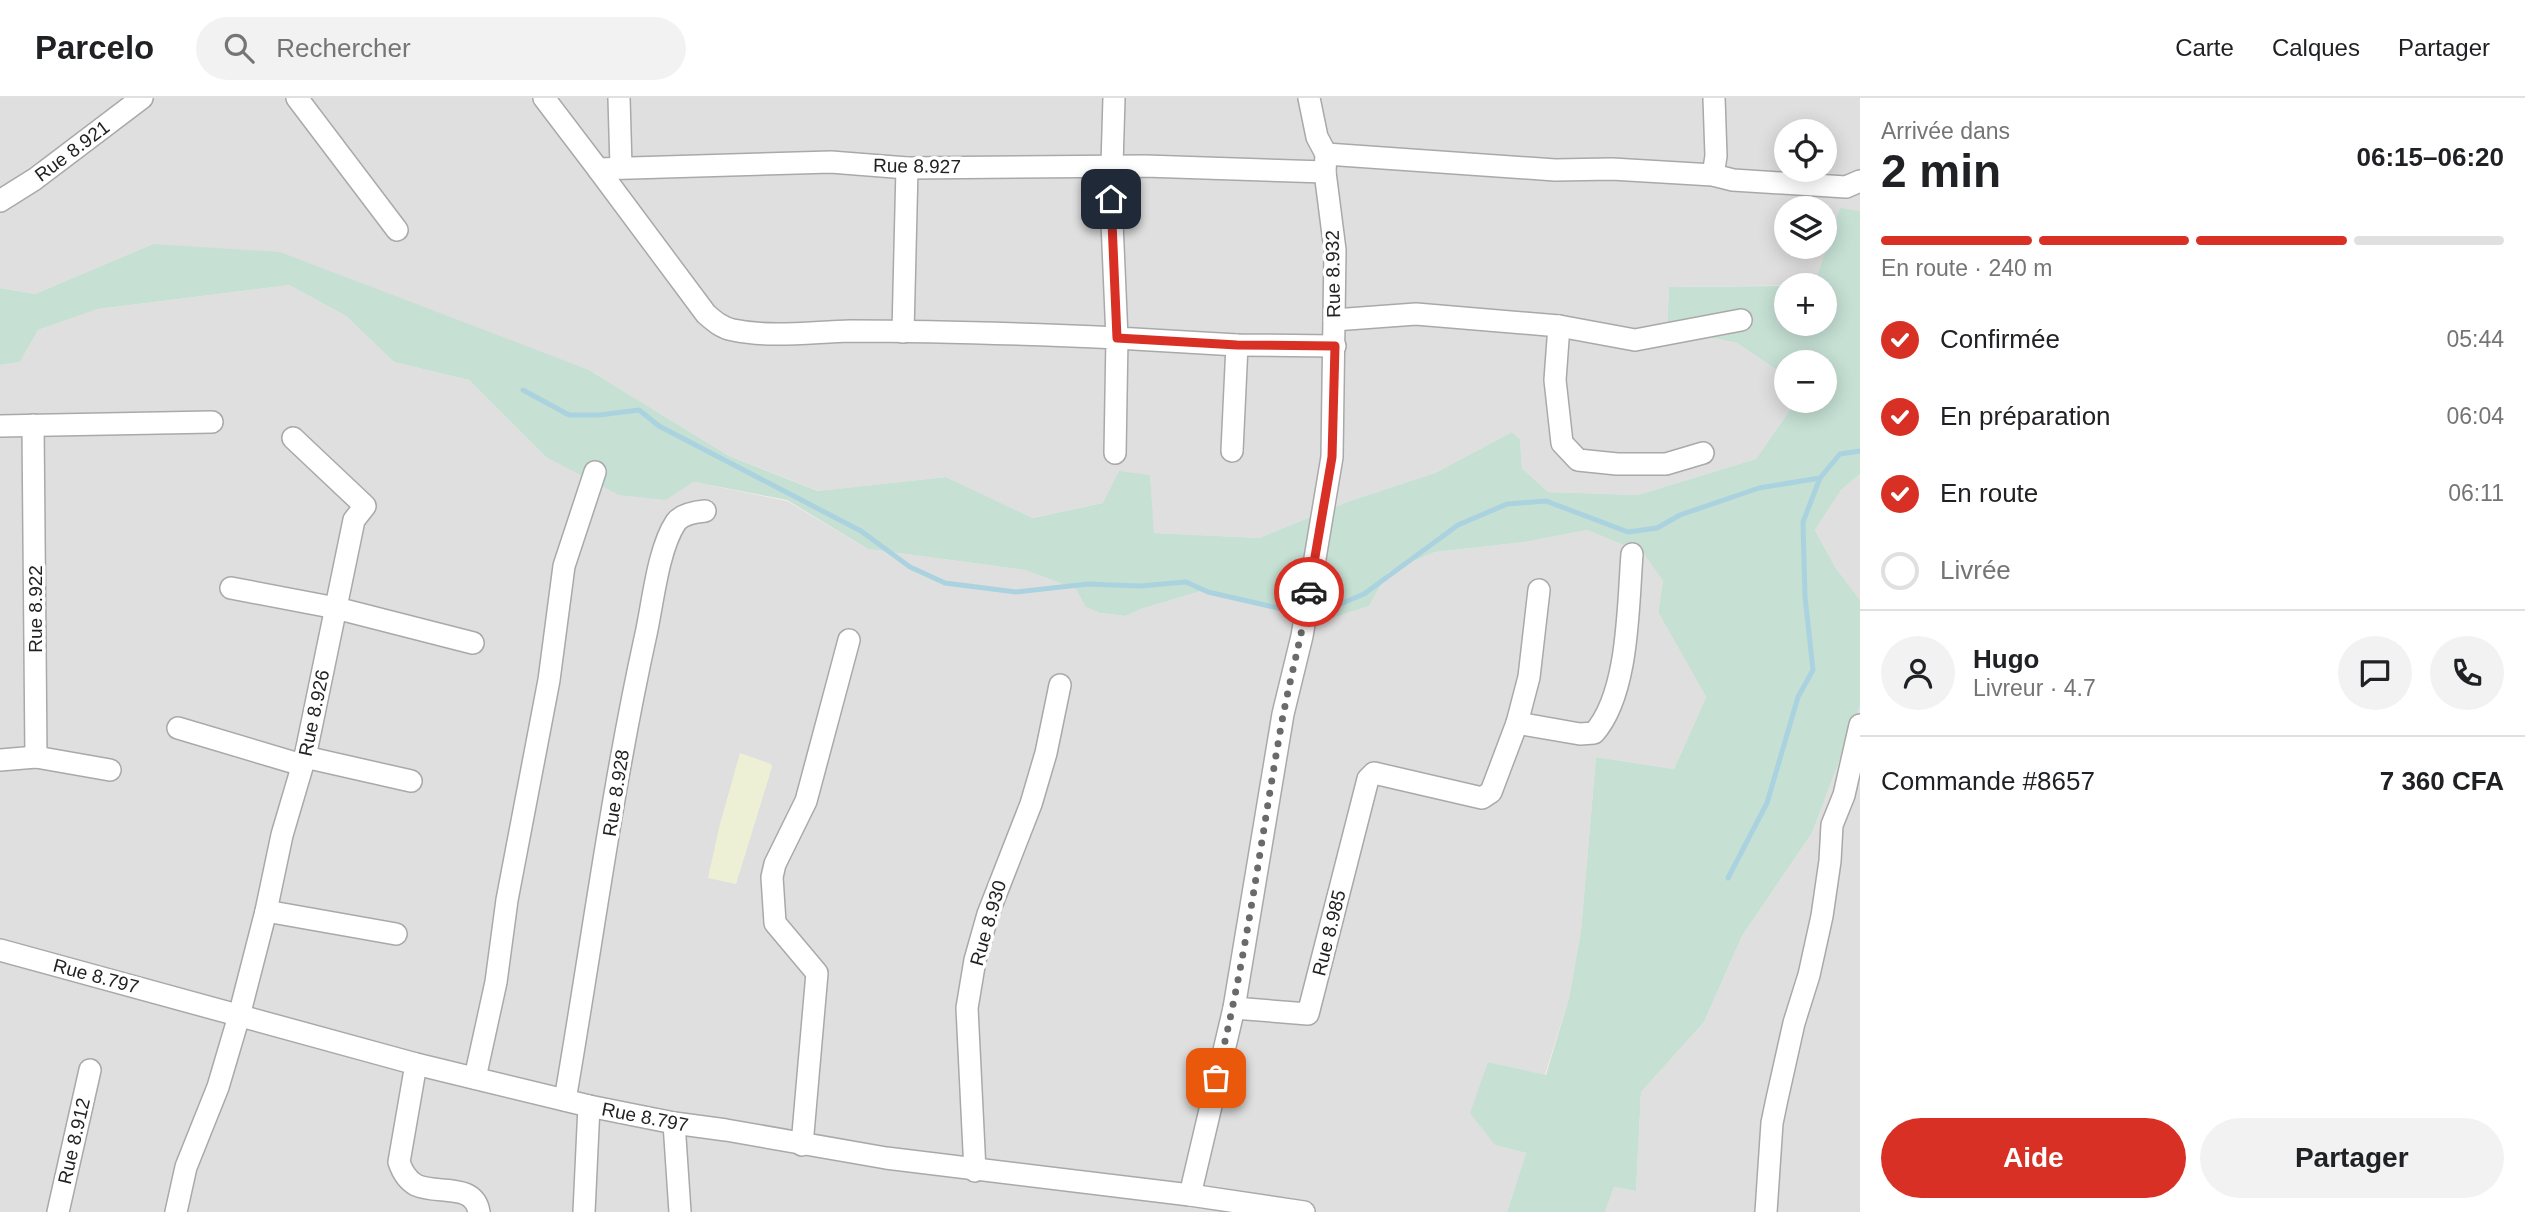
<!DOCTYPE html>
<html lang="fr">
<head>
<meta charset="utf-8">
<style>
  body { margin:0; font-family:Arial,sans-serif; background:#f2f2f2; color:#202124; height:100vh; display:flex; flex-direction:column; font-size:26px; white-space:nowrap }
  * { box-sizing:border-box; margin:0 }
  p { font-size:23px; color:#757577 }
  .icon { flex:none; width:38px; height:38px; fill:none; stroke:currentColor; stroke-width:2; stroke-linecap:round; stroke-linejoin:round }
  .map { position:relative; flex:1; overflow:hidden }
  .drawer { display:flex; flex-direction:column; background:#fff; width:665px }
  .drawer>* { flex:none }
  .fabs { position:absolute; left:1774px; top:21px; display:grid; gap:14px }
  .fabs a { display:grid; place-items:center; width:63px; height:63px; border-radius:50%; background:#fff; box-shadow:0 4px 18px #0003; font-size:35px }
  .pin { position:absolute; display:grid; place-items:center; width:60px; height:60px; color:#fff; margin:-30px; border-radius:14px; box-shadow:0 4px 10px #0006 }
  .courier { position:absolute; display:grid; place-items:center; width:70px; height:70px; margin:-35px; border:5px solid #d93025; border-radius:50%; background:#fff; color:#222; box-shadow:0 2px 9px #0007 }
  .summary em { font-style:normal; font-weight:700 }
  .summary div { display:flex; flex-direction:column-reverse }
  .summary { display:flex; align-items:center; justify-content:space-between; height:119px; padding:0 21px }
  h1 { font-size:46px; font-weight:700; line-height:52px }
  .bar { display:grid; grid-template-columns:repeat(4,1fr); gap:10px 7px; align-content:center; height:84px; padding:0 21px }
  .bar i { height:9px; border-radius:5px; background:#e0e0e0 }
  .bar .current { background:#d93025 }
  .bar p { grid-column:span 4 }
  .line { display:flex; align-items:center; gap:18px; padding:0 21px; border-top:2px solid #e0e0e0 }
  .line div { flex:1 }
  .round { display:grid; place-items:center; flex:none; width:74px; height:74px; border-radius:37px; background:#f2f2f2 }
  ol { padding:0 21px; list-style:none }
  li { display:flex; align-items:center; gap:21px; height:77px }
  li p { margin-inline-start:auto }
  li .icon { padding:7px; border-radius:50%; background:#d93025; color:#fff; stroke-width:4 }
  li:last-child { color:#757577 }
  li i { width:38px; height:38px; border:4px solid #e0e0e0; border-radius:50% }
  .primary-button { display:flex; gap:14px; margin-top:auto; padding:14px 21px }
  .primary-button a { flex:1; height:80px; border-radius:42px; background:#d93025; color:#fff; font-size:28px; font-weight:700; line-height:80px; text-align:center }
  .primary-button a+a { background:#f2f2f2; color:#202124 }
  header { display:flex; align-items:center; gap:42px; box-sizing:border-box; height:98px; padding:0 35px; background:#fff; border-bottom:2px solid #e0e0e0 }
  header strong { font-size:33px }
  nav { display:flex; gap:38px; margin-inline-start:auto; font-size:24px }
  .search { width:490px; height:63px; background:#f2f2f2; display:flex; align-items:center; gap:18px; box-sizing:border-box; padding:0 24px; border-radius:38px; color:#757577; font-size:26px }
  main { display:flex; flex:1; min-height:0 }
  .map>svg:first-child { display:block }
  .residential { fill:#e0dfdf; fill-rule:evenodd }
  .farmland { fill:#eef0d5 }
  .wetland { fill:#c6e0d4 }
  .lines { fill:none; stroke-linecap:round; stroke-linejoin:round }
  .stream { stroke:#aad3df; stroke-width:5 }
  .street-casing { stroke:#a9a9a9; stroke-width:24 }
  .street { stroke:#fff; stroke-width:21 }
  .done { stroke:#6b6a68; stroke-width:7; stroke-dasharray:0 12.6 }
  .route { stroke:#d93025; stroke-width:9 }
  .labels { text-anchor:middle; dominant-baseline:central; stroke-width:7; stroke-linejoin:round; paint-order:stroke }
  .street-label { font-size:19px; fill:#222; stroke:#fff }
</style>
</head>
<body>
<header>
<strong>Parcelo</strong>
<div class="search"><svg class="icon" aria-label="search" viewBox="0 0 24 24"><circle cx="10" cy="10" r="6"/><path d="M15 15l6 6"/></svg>Rechercher</div>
<nav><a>Carte</a><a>Calques</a><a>Partager</a></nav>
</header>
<main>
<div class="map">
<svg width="1860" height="1114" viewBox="0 0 1860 1114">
  <rect width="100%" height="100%" fill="#f2efe9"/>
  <!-- residential -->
  <g class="residential">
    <path d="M0 0H1860V113L1840 111 1814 187 1669 189 1667 230 1737 245 1787 279V303H1793L1792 309 1756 361 1638 397 1548 394 1522 370 1520 341 1512 334 1435 375 1347 404 1259 440 1153 435 1150 377 1103 405 1031 420 946 379 819 393 729 358 589 272 153 146 35 196 0 190ZM1787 33H1825V72H1787ZM1787 110H1825V149H1787Z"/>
    <path d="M289 187 346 218 394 264 469 282 546 359 666 402 694 384 787 403 868 451 1025 472 1076 491 1087 509 1100 515 1126 518 1141 511 1201 493 1329 521 1369 508 1388 474 1435 454 1525 444 1587 432 1643 455 1663 483 1658 514 1706 599 1674 671 1596 659 1581 833 1569 900 1545 977 1488 964 1495 1047 1526 1055 1507 1114H0V267L20 264 38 232 98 211Z"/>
    <path d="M1860 376V502L1835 469 1815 432 1841 392Z"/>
    <path d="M1860 608V1114H1605L1614 1089 1636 1093 1641 994 1704 924 1742 838 1812 735Z"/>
  </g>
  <!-- farmland -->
  <path class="farmland" d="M740 655 771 666 772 669 736 786 708 780 719 730Z"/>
  <!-- wetland -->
  <path class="wetland" d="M1840 110 1860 113V376L1841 392 1815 432 1835 469 1860 502V608L1812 735 1742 838 1704 924 1641 994 1636 1093 1614 1089 1605 1114H1507L1526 1055 1495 1047 1470 1015 1488 964 1546 977 1569 900 1581 833 1596 659 1674 671 1706 599 1658 514 1663 483 1643 455 1587 432 1525 444 1435 454 1388 474 1369 508 1329 521 1201 493 1141 511 1126 518 1100 515 1086 509 1076 491 1025 472 868 451 787 402 694 384 666 402 619 397 546 359 469 282 394 264 346 218 289 187 98 211 38 232 20 264 0 267V190L35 196 153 146 280 154 589 272 729 358 818 393 946 379 1032 420 1103 405 1119 373 1150 377 1154 435 1259 440 1347 404 1435 375 1512 334 1520 341 1522 370 1548 394 1638 397 1756 361 1792 309 1793 303H1825V264H1787V279L1737 245 1667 230 1669 189 1787 188V226H1825V187H1814Z"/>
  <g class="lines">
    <!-- stream -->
    <g class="stream">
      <path d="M523 292 569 317H599L639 312 659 328 861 433 910 469 945 485 1016 494 1088 486 1140 488 1186 484 1208 494 1291 513 1301 512"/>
      <path d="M1310 512 1328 511 1364 496 1458 427 1507 406 1546 403 1628 434 1657 430 1680 417 1759 390 1820 380"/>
      <path d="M1728 780 1767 705 1798 599 1813 572 1805 499 1803 424 1820 380 1840 356 1860 353"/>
    </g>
    <!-- street casing -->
    <g class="street-casing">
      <g id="street">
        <path d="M297 0 397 132"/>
        <path d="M544 0 598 71 831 64 907 70 1145 68 1325 74"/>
        <path d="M619 0 621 69"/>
        <path d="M1114 0 1111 101 1117 240 1237 247 1335 248"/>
        <path d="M1326 56 1555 72 1612 71 1713 77 1733 82 1846 89 1860 83"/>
        <path d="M598 71 706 216C714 223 722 230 733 232 772 240 811 234 850 233 939 233 1028 236 1117 240L1115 355"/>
        <path d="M1713 77 1716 58 1714 0"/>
        <path d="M0 103 35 81 142 0"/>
        <path d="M1334 222 1416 216 1559 228 1635 242 1741 222"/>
        <path d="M1559 228 1555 282 1562 345 1578 362 1617 366H1666L1703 355"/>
        <path d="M903 234 907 70"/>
        <path d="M33 327 36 659"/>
        <path d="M0 328 212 324"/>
        <path d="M1232 353 1237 247"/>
        <path d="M231 490 336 510 473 545"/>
        <path d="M1517 625 1529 579 1539 492"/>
        <path d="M178 630 302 667"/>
        <path d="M305 659 411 683"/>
        <path d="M0 662 36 659 110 672"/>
        <path d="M266 813 396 836"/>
        <path d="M0 852 416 966 589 1008 674 1025 726 1032 886 1060 1190 1097 1304 1114"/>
        <path d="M1234 910 1308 916 1368 681 1374 675 1482 700 1491 694 1517 625 1580 636 1594 635C1629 596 1628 507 1632 456"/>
        <path d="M416 966 399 1064C402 1073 407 1082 416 1087 437 1097 474 1084 479 1114"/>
        <path d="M475 980 496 884 507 802 549 582 564 468 595 374"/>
        <path d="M565 1002C592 846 612 690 646 536 653 504 658 451 676 424 682 416 695 414 705 413"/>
        <path d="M674 1025 680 1114"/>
        <path d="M802 1047 817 875 775 825 772 779 775 766 806 703 849 542"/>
        <path d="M975 1073 967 910 975 862 988 816 1031 706 1046 655 1060 587"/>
        <path d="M1190 1097 1234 910 1283 616 1302 538 1332 359 1335 152 1325 74 1326 56 1317 39 1309 0"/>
        <path d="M58 1114 90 972"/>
        <path d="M176 1114 186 1069 218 989 239 918 266 813 282 737 305 659 354 422 365 408 293 340"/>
        <path d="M584 1114 589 1008"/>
        <path d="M1766 1114 1772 1025 1777 1001 1794 925 1809 877 1822 818 1830 763 1832 727 1844 697 1860 627"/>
      </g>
    </g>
    <!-- street -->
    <use href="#street" class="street"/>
  </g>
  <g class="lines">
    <!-- done -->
    <path class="done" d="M1216 980C1245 868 1259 754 1279 640 1287 591 1301 543 1309 494"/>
    <!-- route -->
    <path class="route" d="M1111 101 1117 240 1237 247 1335 248 1332 359 1309 494"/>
  </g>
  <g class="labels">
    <!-- street labels -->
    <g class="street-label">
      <text transform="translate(72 53) rotate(-37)">Rue 8.921</text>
      <text transform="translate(917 68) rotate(1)">Rue 8.927</text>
      <text transform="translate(1333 176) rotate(-91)">Rue 8.932</text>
      <text transform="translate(35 511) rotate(-90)">Rue 8.922</text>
      <text transform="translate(314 615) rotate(-78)">Rue 8.926</text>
      <text transform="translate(616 695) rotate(-81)">Rue 8.928</text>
      <text transform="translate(988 825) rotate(-74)">Rue 8.930</text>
      <text transform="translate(1329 835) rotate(-76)">Rue 8.985</text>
      <text transform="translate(96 878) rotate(15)">Rue 8.797</text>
      <text transform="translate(645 1019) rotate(11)">Rue 8.797</text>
      <text transform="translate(74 1043) rotate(-77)">Rue 8.912</text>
    </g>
  </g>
</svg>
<div class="fabs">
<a><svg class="icon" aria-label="locate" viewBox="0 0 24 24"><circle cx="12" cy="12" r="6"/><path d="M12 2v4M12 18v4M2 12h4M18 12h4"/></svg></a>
<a><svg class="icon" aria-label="layers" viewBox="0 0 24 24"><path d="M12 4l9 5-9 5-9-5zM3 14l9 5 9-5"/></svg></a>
<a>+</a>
<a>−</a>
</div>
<div class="pin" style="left:1216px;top:980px;background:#ea580c"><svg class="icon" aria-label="bag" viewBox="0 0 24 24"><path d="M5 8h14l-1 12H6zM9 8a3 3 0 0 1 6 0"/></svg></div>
<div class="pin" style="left:1111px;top:101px;background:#1f2937"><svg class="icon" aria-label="home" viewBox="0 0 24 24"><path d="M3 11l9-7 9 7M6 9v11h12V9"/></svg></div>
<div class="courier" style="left:1309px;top:494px"><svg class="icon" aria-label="car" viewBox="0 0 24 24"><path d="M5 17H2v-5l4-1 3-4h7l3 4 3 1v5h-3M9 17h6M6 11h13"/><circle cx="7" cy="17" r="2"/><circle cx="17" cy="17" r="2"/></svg></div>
</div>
<section class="drawer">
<div class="summary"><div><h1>2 min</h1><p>Arrivée dans</p></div><em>06:15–06:20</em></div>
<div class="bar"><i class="current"></i><i class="current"></i><i class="current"></i><i></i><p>En route · 240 m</p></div>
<ol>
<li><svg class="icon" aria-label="check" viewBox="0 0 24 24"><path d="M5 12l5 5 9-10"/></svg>Confirmée<p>05:44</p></li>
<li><svg class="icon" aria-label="check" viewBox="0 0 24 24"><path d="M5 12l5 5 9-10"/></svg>En préparation<p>06:04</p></li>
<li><svg class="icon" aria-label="check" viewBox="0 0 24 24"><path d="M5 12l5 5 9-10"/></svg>En route<p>06:11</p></li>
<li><i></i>Livrée</li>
</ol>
<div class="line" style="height:126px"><a class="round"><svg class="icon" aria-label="person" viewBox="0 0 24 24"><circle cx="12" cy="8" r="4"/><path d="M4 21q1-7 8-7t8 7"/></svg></a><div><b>Hugo</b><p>Livreur · 4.7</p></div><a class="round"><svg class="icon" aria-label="chat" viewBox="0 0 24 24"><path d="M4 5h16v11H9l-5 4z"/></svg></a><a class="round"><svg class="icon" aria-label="phone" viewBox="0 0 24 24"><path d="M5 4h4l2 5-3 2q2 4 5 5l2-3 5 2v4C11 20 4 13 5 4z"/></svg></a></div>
<div class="line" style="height:91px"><div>Commande #8657</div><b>7 360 CFA</b></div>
<div class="primary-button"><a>Aide</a><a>Partager</a></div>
</section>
</main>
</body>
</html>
